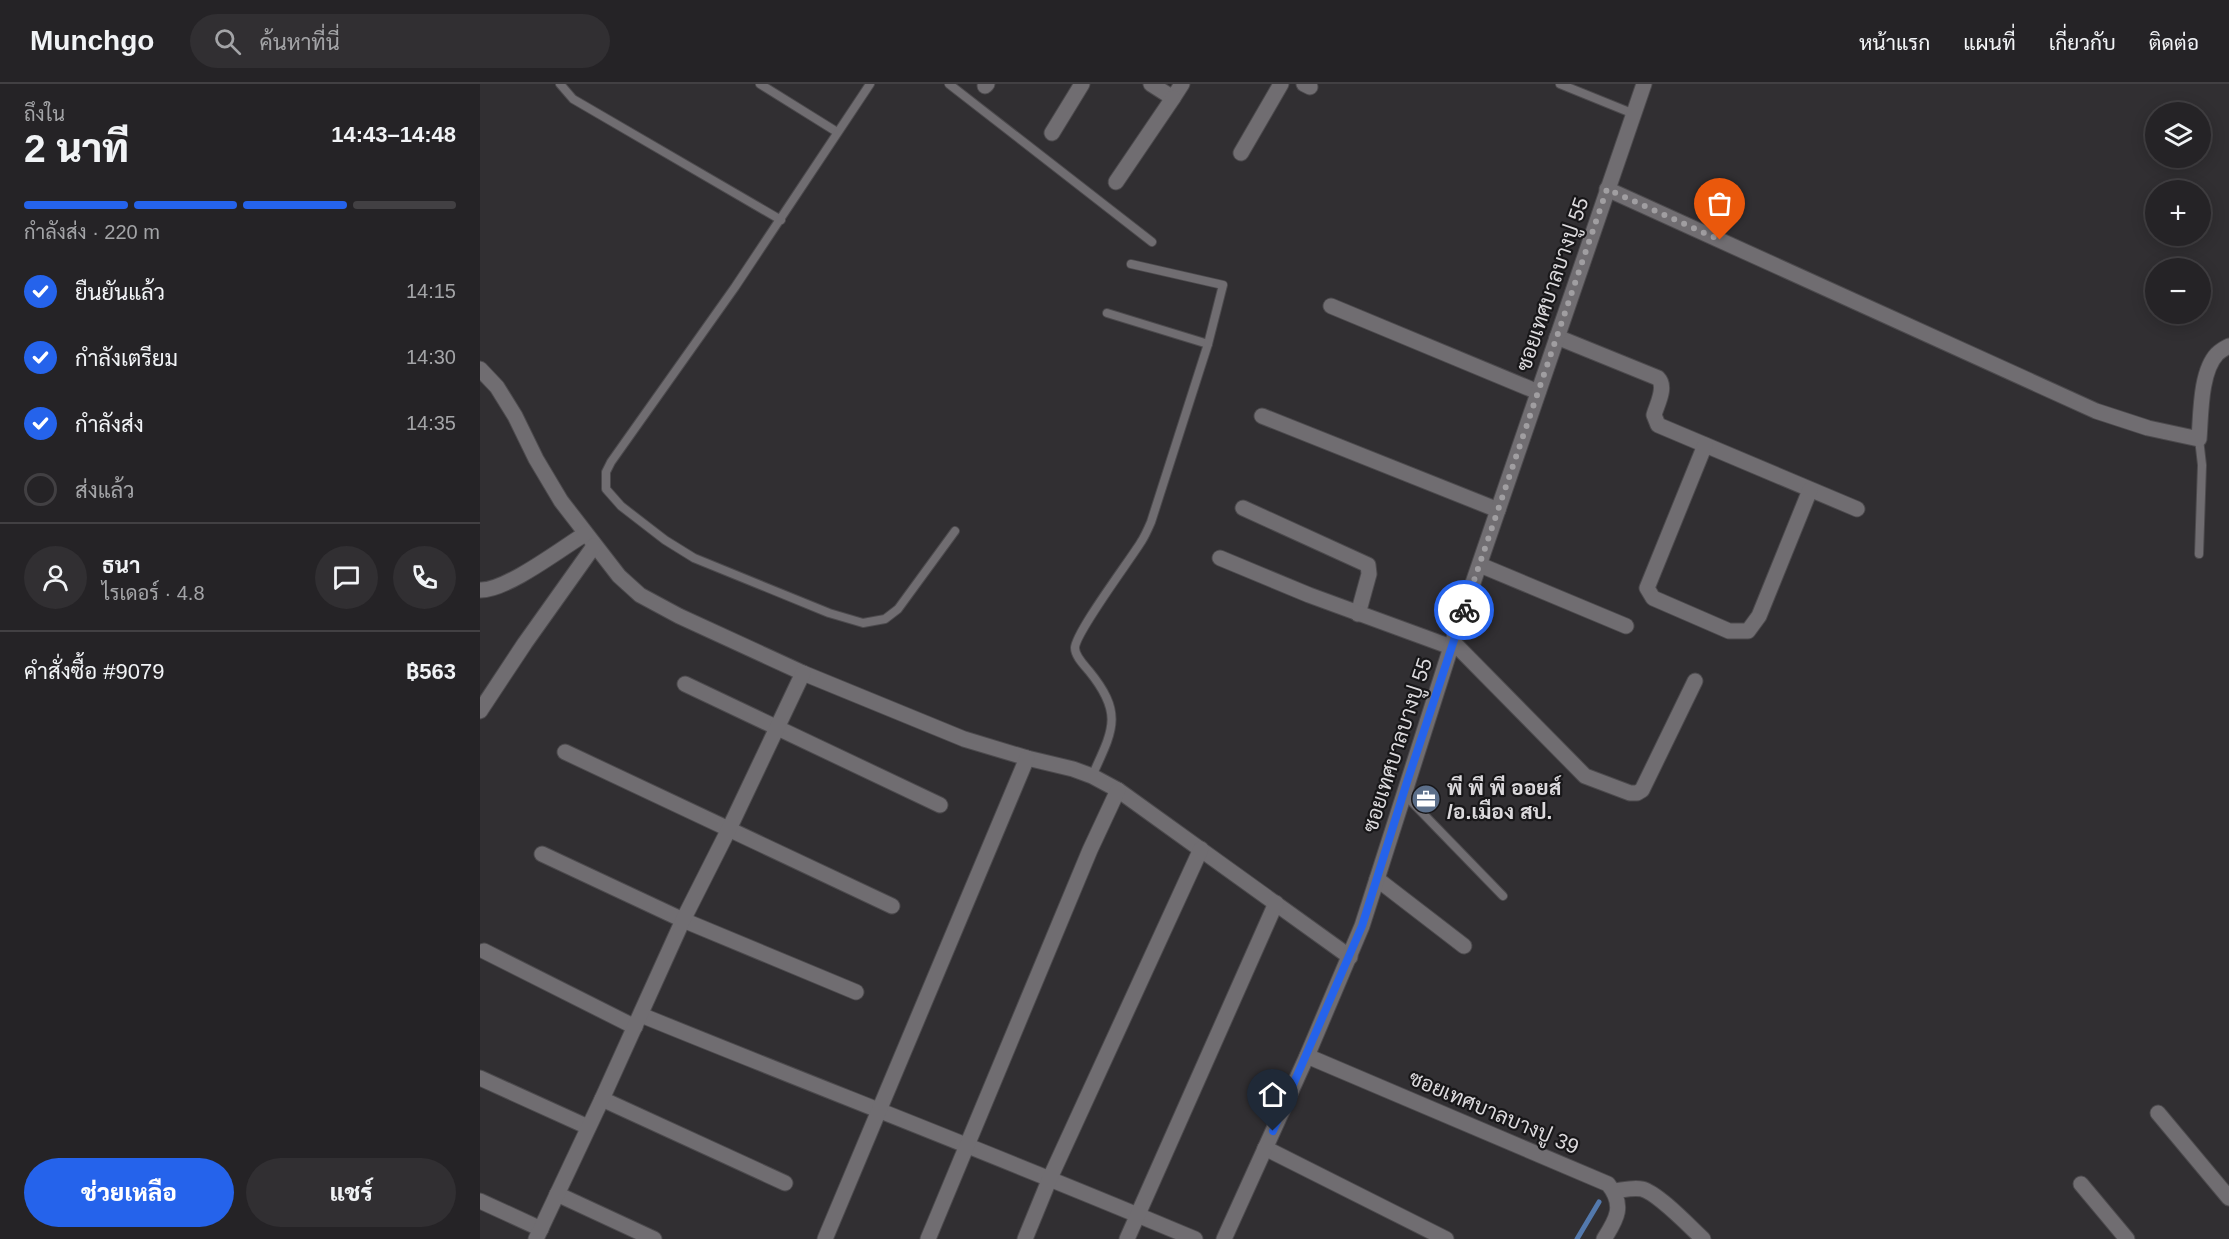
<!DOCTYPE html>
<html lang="th">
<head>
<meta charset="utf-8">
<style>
  body { margin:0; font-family:Helvetica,Sarabun,sans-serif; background:#312f32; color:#f1f3f6; height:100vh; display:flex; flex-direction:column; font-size:22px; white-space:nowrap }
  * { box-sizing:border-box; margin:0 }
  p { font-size:20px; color:#a3a4a7 }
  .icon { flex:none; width:33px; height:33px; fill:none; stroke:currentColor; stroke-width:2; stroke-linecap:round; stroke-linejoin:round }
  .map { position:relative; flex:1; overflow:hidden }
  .panel { display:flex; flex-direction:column; background:#252326; width:480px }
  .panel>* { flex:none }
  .buttons { position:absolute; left:1665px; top:18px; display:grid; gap:12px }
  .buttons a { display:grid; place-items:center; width:66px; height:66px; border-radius:50%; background:#252326; box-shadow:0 3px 15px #0003,0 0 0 2px #424043; font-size:30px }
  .pin { position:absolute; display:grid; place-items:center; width:51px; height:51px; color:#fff; margin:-62px -26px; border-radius:50% 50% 50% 0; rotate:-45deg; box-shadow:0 0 6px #0007 }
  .pin .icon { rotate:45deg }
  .courier { position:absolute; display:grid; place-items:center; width:60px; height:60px; margin:-30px; border:4px solid #2563eb; border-radius:50%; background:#fff; color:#222; box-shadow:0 2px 8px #0007 }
  .summary em { font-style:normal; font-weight:800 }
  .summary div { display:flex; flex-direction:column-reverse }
  .summary { display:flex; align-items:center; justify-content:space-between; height:102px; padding:0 24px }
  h1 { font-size:39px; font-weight:800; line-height:45px }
  .bar { display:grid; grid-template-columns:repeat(4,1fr); gap:9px 6px; align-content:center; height:72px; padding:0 24px }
  .bar i { height:8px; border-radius:4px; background:#424043 }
  .bar .selected { background:#2563eb }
  .bar p { grid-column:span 4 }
  .line { display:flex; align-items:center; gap:15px; padding:0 24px; border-top:2px solid #424043 }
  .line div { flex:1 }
  .round { display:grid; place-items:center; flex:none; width:63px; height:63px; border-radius:32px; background:#312f32 }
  ol { padding:0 24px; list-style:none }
  li { display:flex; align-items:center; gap:18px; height:66px }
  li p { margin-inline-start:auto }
  li .icon { padding:6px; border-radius:50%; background:#2563eb; color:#fff; stroke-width:4 }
  li:last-child { color:#a3a4a7 }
  li i { width:33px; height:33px; border:3px solid #424043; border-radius:50% }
  .cta { display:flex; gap:12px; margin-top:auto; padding:12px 24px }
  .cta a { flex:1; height:69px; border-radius:36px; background:#2563eb; color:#fff; font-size:24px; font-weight:800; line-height:69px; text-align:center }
  .cta a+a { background:#312f32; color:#f1f3f6 }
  header { display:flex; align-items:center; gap:36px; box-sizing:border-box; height:84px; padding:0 30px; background:#252326; border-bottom:2px solid #424043 }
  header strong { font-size:28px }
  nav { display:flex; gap:33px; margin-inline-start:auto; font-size:21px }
  .search { width:420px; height:54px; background:#312f32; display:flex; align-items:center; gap:15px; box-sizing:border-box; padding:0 21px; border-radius:33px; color:#a3a4a7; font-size:22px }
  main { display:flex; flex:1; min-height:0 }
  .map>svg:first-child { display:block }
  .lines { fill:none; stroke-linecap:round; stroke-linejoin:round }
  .stream { stroke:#5379ad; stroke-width:5 }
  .service-casing { stroke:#4c4a4d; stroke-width:10 }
  .minor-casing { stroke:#4c4a4d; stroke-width:17 }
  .tertiary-casing { stroke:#4c4a4d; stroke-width:17 }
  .service { stroke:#706d71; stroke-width:8 }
  .minor { stroke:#706d71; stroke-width:15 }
  .tertiary { stroke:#706d71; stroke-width:15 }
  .done { stroke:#a09ea1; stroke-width:6; stroke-dasharray:0 10.8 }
  .route { stroke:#2563eb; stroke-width:8 }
  .labels { text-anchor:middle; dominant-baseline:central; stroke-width:4.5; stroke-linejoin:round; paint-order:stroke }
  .street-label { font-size:21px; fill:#dcdadd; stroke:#181719 }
  .poi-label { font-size:21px; font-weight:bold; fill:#dcdadd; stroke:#181719; text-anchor:start }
</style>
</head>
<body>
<header>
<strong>Munchgo</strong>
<div class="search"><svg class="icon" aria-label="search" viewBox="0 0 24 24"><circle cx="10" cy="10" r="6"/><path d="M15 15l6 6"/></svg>ค้นหาที่นี่</div>
<nav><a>หน้าแรก</a><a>แผนที่</a><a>เกี่ยวกับ</a><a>ติดต่อ</a></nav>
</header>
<main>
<section class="panel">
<div class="summary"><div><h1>2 นาที</h1><p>ถึงใน</p></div><em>14:43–14:48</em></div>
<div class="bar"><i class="selected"></i><i class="selected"></i><i class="selected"></i><i></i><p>กำลังส่ง · 220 m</p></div>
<ol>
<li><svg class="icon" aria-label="check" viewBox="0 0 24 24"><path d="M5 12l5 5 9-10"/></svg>ยืนยันแล้ว<p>14:15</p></li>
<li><svg class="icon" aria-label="check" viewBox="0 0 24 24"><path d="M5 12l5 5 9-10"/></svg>กำลังเตรียม<p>14:30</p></li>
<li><svg class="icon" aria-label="check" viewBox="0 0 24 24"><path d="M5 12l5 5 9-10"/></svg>กำลังส่ง<p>14:35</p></li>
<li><i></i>ส่งแล้ว</li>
</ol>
<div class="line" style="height:108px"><a class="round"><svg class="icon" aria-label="person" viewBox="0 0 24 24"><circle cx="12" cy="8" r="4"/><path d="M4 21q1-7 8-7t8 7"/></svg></a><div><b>ธนา</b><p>ไรเดอร์ · 4.8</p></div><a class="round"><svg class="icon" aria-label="chat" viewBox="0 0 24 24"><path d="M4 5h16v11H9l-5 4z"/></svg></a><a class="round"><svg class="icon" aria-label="phone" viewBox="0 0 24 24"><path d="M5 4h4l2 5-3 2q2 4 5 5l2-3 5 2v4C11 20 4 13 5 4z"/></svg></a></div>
<div class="line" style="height:78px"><div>คำสั่งซื้อ #9079</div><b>฿563</b></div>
<div class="cta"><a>ช่วยเหลือ</a><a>แชร์</a></div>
</section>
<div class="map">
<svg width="1749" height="1155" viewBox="0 0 1749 1155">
  <rect width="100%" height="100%" fill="#312f32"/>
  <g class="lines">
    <!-- stream -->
    <path class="stream" d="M1097 1155 1119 1118"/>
    <!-- service casing -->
    <g class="service-casing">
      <g id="service">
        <path d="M80 0 93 15 301 136"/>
        <path d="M280 0 357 48"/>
        <path d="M390 0 255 203 131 378 126 388V405L141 422 185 456 214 474 349 529 383 539 405 535 418 525 475 447"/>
        <path d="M469 0 672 158"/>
        <path d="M1080 0 1154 30"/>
        <path d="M627 229 728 260"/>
        <path d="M1719 355 1722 381 1719 470"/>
        <path d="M612 692C633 646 644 630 609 587 604 581 595 572 595 564 595 549 650 476 661 458 665 452 668 445 671 438L728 260 743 201 651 180"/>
        <path d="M924 710 1023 812"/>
      </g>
    </g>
    <!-- minor casing -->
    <g class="minor-casing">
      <g id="minor">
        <path d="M671 0 693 14 702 0"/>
        <path d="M824 0 830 3"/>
        <path d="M505 2 507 0"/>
        <path d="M572 49 602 0"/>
        <path d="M761 69 801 0"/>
        <path d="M636 98 693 14"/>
        <path d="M1127 105 1616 327 1668 344 1719 355C1721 331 1720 288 1737 270 1740 267 1745 264 1749 262"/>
        <path d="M851 222 1058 308"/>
        <path d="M1077 253 1178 294C1187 303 1177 320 1174 331L1178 341 1377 425"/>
        <path d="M0 285 17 303 35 332 56 375 81 417 139 492 160 511 199 532 323 589 484 655 547 674 593 685 612 692 638 706 870 873"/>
        <path d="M782 332 1018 426"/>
        <path d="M1225 361 1167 504 1173 514 1249 547H1268L1279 532 1330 406"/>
        <path d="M763 424 888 481 889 490 878 530"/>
        <path d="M740 474 829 511 971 563"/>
        <path d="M1000 481 1146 542"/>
        <path d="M0 506C26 507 82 464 105 450"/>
        <path d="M973 558 1105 692 1150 709H1157L1162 706 1215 597"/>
        <path d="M205 600 460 721"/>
        <path d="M0 627 45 559 114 462"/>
        <path d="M85 668 412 822"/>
        <path d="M62 770 203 836 376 908"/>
        <path d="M897 795 984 862"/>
        <path d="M4 867 155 943"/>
        <path d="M161 931C345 1006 531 1077 715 1155"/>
        <path d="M0 994 108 1043"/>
        <path d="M122 1015 305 1099"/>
        <path d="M1678 1029 1749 1114"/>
        <path d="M785 1064 966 1155"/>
        <path d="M1601 1100 1647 1155"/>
        <path d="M1134 1107C1143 1106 1153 1103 1162 1105 1178 1109 1209 1142 1223 1155"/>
        <path d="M77 1110 174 1155"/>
        <path d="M0 1117 61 1145"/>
        <path d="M56 1155 122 1015 203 836 249 745 323 589"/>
        <path d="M345 1155 547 674"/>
        <path d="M448 1155 610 766 638 706"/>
        <path d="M545 1155 570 1094 721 765"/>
        <path d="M647 1155 796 819"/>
        <path d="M744 1155 827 972"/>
      </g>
    </g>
    <!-- tertiary casing -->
    <g class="tertiary-casing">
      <path id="tertiary" d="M1124 1155C1137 1135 1145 1121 1128 1100L827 972 882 842 971 563 1164 0"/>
    </g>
    <!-- service -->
    <use href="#service" class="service"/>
    <!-- minor -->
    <use href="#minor" class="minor"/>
    <!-- tertiary -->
    <use href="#tertiary" class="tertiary"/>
  </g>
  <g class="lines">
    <!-- done -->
    <path class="done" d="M984 526 1127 105 1240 156"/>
    <!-- route -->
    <path class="route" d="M793 1047 882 842 927 698 984 526"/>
  </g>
  <!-- icons -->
  <defs>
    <g id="office-disc" transform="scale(1.5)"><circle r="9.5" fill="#5c6f8a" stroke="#181719"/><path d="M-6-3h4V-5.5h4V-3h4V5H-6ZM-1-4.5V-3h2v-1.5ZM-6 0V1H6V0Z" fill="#fff"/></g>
  </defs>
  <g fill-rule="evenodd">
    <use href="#office-disc" x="946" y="715"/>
  </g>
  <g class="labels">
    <!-- street labels -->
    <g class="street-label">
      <text transform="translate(1072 200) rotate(-71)">ซอยเทศบาลบางปู 55</text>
      <text transform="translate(917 661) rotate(-72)">ซอยเทศบาลบางปู 55</text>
      <text transform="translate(1014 1028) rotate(23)">ซอยเทศบาลบางปู 39</text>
    </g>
    <!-- poi labels -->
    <g class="poi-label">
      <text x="967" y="703">พี พี พี ออยส์<tspan x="967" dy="24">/อ.เมือง สป.</tspan></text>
    </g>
  </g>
</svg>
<div class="buttons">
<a><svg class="icon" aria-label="layers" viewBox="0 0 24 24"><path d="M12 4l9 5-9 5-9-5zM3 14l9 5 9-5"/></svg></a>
<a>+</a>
<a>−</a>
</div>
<div class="pin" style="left:1240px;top:156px;background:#ea580c"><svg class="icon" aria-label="bag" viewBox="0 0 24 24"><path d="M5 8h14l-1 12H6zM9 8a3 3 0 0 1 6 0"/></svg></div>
<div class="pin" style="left:793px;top:1047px;background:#1f2937"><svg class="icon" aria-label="home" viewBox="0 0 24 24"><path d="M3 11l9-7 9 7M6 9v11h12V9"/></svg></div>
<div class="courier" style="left:984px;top:526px"><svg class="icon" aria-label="bike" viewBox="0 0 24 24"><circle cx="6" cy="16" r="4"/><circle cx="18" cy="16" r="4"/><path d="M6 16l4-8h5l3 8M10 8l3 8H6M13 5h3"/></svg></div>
</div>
</main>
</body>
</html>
